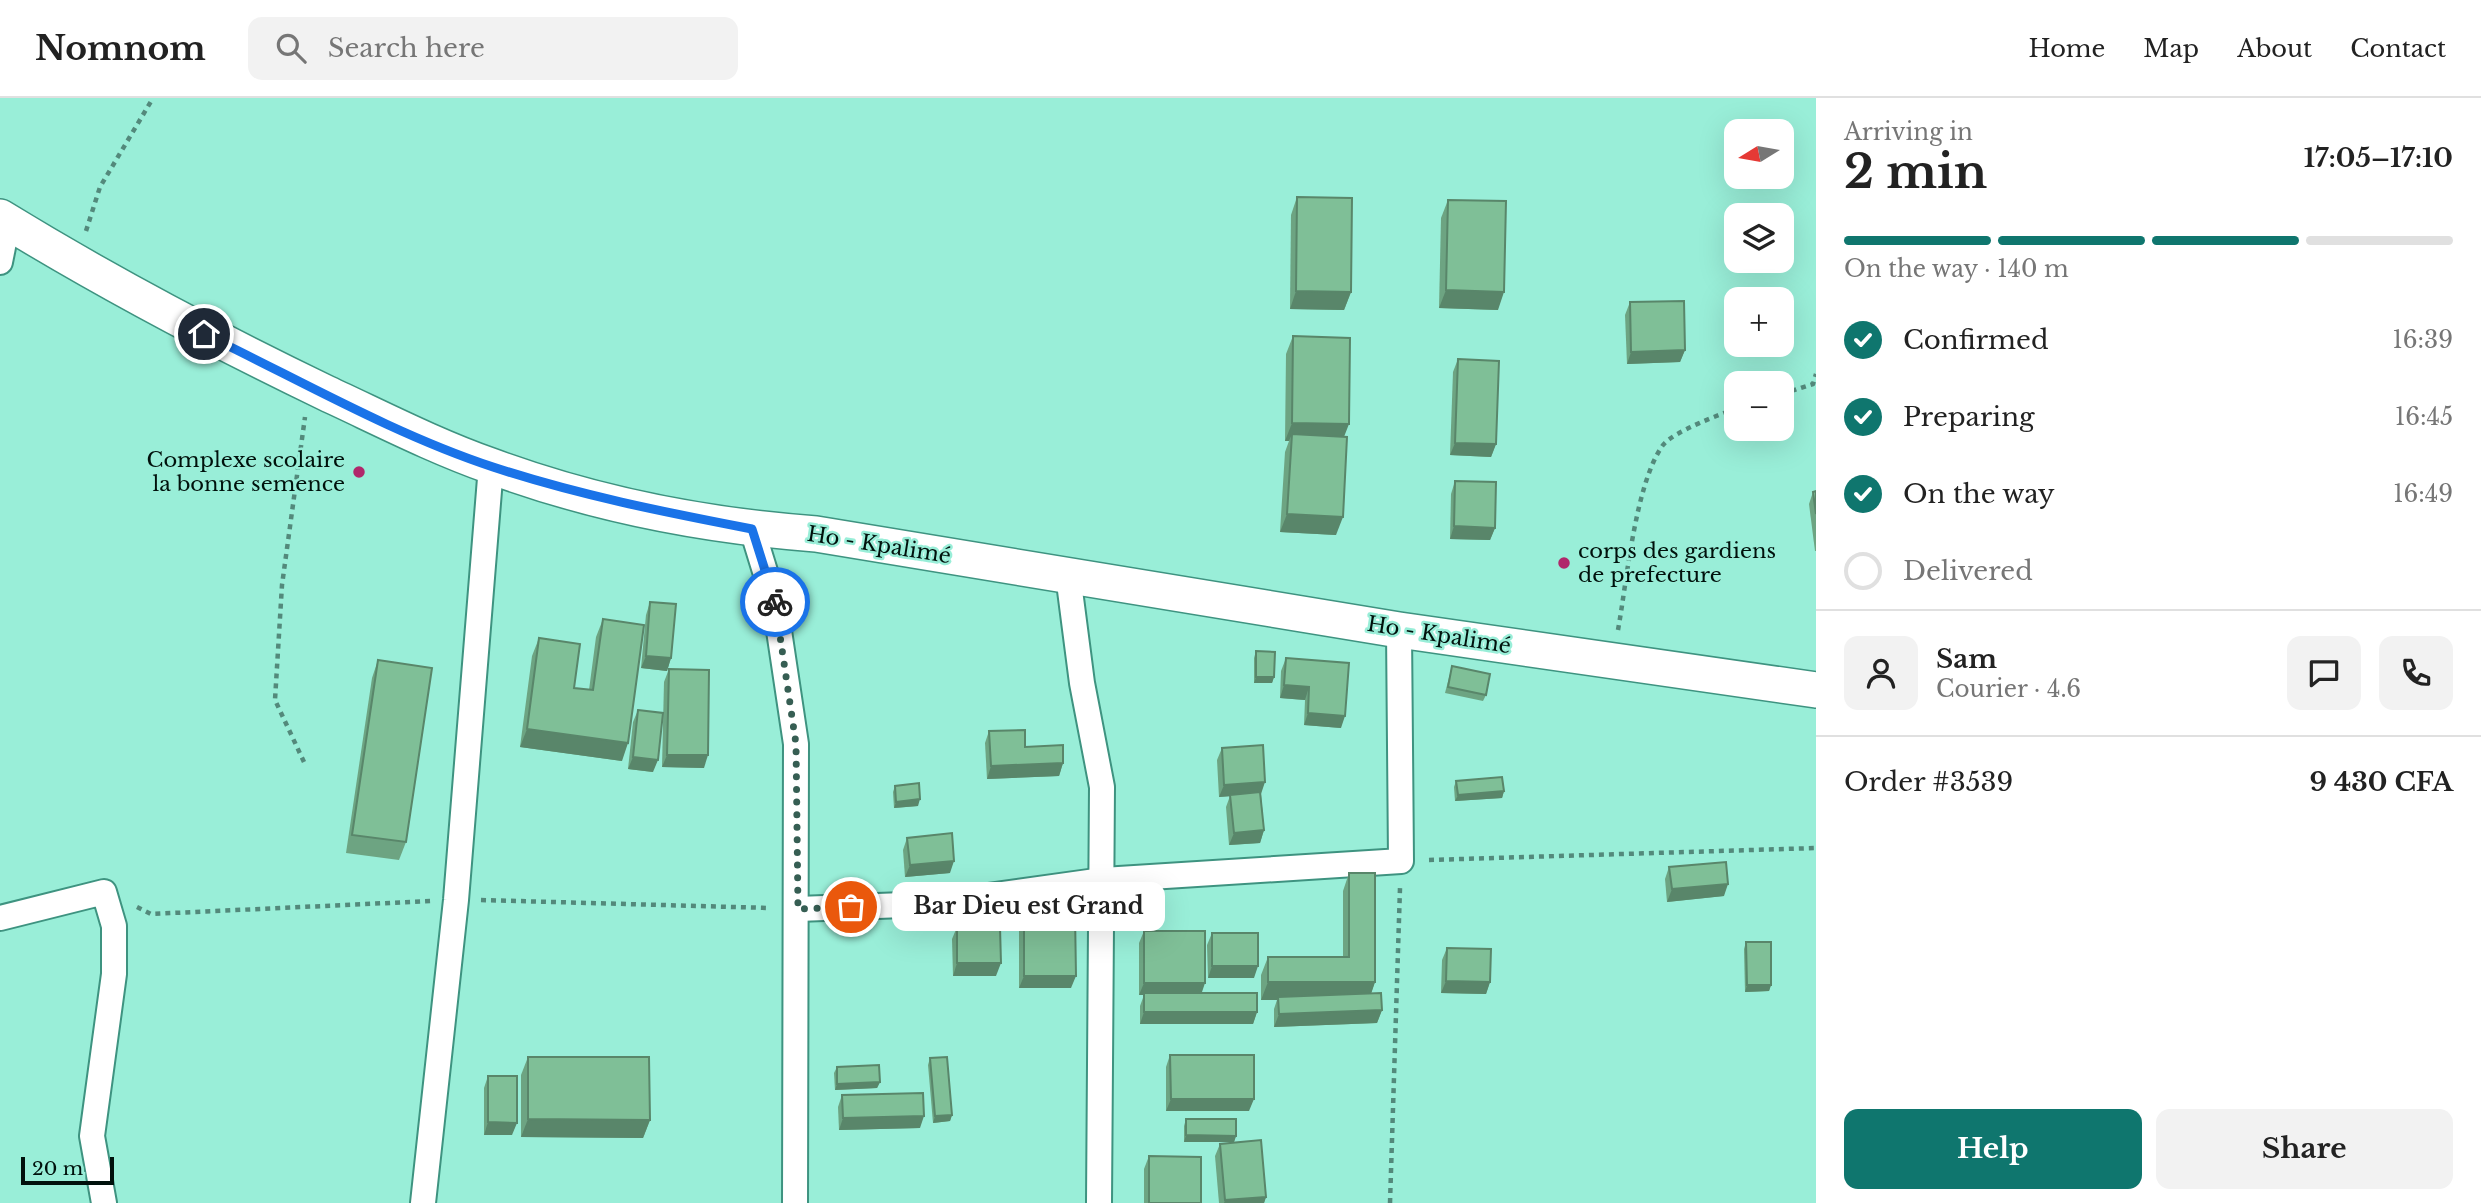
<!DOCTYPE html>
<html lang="en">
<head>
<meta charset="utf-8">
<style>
  body { margin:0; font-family:"Libre Baskerville",serif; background:#f2f2f2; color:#222; height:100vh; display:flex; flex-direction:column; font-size:26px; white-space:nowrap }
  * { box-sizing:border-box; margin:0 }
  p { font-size:23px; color:#767676 }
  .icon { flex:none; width:38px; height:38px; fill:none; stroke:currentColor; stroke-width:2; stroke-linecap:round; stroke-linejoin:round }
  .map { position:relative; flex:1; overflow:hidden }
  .side { display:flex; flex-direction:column; background:#fff; width:665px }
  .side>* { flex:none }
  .needle { width:46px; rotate:259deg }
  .controls { position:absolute; left:1724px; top:21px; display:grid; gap:14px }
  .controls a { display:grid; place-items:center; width:70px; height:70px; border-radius:14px; background:#fff; box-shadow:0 7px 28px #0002; font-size:35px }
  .scale { position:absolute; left:21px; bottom:18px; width:93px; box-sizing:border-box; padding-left:7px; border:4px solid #00110c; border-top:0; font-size:19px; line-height:24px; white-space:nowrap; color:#00110c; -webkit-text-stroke:5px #99eed8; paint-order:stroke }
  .pin { position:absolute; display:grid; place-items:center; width:60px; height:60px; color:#fff; margin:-30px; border:4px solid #fff; border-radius:50%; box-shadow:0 2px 7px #0007 }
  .courier { position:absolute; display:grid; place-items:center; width:70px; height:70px; margin:-35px; border:5px solid #1a73e8; border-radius:50%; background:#fff; color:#222; box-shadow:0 2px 9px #0007 }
  .bubble { position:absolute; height:49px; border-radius:14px; background:#fff; box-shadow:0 7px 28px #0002; font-size:23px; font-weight:800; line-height:49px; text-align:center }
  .headline em { font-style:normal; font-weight:800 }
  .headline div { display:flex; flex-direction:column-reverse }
  .headline { display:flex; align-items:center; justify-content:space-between; height:119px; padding:0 28px }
  h1 { font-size:46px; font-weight:800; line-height:52px }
  .bar { display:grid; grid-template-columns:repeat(4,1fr); gap:10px 7px; align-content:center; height:84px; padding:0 28px }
  .bar i { height:9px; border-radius:5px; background:#e0e0e0 }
  .bar .current { background:#0f766e }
  .bar p { grid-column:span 4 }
  .line { display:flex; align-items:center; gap:18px; padding:0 28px; border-top:2px solid #e0e0e0 }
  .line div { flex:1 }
  .round { display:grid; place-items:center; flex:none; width:74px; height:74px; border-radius:14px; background:#f2f2f2 }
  ol { padding:0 28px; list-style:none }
  li { display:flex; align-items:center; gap:21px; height:77px }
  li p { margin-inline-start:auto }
  li .icon { padding:7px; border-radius:50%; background:#0f766e; color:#fff; stroke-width:4 }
  li:last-child { color:#767676 }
  li i { width:38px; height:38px; border:4px solid #e0e0e0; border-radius:50% }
  .primary-button { display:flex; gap:14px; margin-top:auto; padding:14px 28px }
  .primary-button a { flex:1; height:80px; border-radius:14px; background:#0f766e; color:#fff; font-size:28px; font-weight:800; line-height:80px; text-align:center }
  .primary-button a+a { background:#f2f2f2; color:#222 }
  header { display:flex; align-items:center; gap:42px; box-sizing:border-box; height:98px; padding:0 35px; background:#fff; border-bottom:2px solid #e0e0e0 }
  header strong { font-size:33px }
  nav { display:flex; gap:38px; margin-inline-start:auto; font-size:24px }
  .search { width:490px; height:63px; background:#f2f2f2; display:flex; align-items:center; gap:18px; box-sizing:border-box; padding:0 24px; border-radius:14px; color:#767676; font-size:26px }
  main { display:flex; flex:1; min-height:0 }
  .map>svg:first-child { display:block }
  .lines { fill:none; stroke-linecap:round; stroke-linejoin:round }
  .minor-casing { stroke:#3e9380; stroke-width:28 }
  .secondary-casing { stroke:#3e9380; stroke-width:38 }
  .path { stroke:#53897b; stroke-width:4.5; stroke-dasharray:5 5; stroke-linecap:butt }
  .minor { stroke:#fff; stroke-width:24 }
  .secondary { stroke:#fff; stroke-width:35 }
  .wall { fill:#6da482 }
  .shaded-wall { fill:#59866a }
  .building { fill:#7fbf97; stroke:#59866a; stroke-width:2 }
  .done { stroke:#365e53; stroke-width:7; stroke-dasharray:0 12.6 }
  .route { stroke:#1a73e8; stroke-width:9 }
  .poi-dot { fill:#b0286b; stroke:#99eed8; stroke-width:2.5 }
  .labels { text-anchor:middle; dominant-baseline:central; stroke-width:5; stroke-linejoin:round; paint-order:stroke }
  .poi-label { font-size:21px; fill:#00110c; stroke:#99eed8; text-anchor:end }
  .street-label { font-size:21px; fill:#00110c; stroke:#99eed8 }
</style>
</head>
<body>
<header>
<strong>Nomnom</strong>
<div class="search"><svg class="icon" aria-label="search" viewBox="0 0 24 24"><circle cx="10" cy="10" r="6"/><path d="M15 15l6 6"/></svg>Search here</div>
<nav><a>Home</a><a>Map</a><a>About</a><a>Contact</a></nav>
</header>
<main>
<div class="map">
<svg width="1816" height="1105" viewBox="0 0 1816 1105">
  <rect width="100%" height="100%" fill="#99eed8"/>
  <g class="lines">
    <!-- minor casing -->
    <g class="minor-casing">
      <g id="minor">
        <path d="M0 164 8 124"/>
        <path d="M752 431 775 506 796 646 795 1105"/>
        <path d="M1068 477 1082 585 1102 689 1099 1105"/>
        <path d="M798 811 930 806 1103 782 1401 763 1399 532"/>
        <path d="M0 820 104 794 114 828V876L92 1038 104 1105"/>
        <path d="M423 1105 456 802 491 368"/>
      </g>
    </g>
    <!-- secondary casing -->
    <g class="secondary-casing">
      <path id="secondary" d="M0 119C106 184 214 241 326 295 380 320 434 348 491 368 594 406 707 428 816 436L1399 532 1816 592"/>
    </g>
    <!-- path -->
    <g class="path">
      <path d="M86 133 100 89 153 0"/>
      <path d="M1782 296 1813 286 1816 276"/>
      <path d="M1618 532C1627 483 1635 386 1663 347 1673 334 1720 316 1736 311"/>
      <path d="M304 664 275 602 282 487 305 319"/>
      <path d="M1429 762 1816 750"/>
      <path d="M481 802 770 810"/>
      <path d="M137 809 151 816 431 803"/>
      <path d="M1390 1105 1400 790"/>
    </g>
    <!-- minor -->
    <use href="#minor" class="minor"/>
    <!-- secondary -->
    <use href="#secondary" class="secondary"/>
  </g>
  <!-- wall -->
  <g class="wall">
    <path d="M1297 99 1351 194 1344 212 1290 211 1291 117Z"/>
    <path d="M1448 102 1498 212 1439 210 1441 120Z"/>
    <path d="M1630 204 1685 252 1680 264 1627 266 1625 217Z"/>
    <path d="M1293 238 1344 339 1336 437 1280 434 1285 354 1289 343H1285L1286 256Z"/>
    <path d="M1458 261 1496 346 1491 359 1450 357 1453 274Z"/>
    <path d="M1455 383 1495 430 1490 442 1450 441 1451 396Z"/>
    <path d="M1816 393V453H1815L1809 406 1813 394Z"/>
    <path d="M650 504 671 560 667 573 641 570 646 517Z"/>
    <path d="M603 521 622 663 520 649 532 558 539 540 574 590 589 592 596 539Z"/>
    <path d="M1256 553 1274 579 1272 585H1254V560Z"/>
    <path d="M1286 560 1341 630 1304 627 1305 602 1280 600 1281 573Z"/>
    <path d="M378 562 406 744 399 762 346 755 372 580Z"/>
    <path d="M1452 568 1486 597 1483 603 1445 595Z"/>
    <path d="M669 571 704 670 662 669 664 584Z"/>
    <path d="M638 612 653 674 628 671 633 624Z"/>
    <path d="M989 633 1063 665 1059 678 987 681 985 645Z"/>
    <path d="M1222 650 1261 696 1264 732 1260 745 1229 747 1226 709 1230 698 1219 699 1217 662Z"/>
    <path d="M1456 683 1504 693 1502 700 1455 703 1454 689Z"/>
    <path d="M895 688 918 708 894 710 893 694Z"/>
    <path d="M907 740 950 775 905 779 903 752Z"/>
    <path d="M1669 769 1724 798 1667 804 1665 781Z"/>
    <path d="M1349 775 1375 884 1371 895 1382 912 1377 925 1274 929V911L1277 902H1261V877L1268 859H1343V793Z"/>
    <path d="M1024 815 1071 890H1019V828Z"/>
    <path d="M957 829 996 878H953L952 841Z"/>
    <path d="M1144 833 1201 895 1257 914 1253 926H1140V908L1144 897H1139V845Z"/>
    <path d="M1212 835 1254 880H1208L1207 847Z"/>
    <path d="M1746 844 1771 887 1769 893 1745 894 1744 851Z"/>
    <path d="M1447 850 1490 884 1486 896 1441 895 1442 862Z"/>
    <path d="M1170 957 1249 1013H1166V969Z"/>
    <path d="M528 959 650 1022 643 1040 521 1039V977Z"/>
    <path d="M930 960 952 1017 950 1023 933 1025 928 967Z"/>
    <path d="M837 969 880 984 877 990 835 992 834 975Z"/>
    <path d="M488 978 512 1037H484V990Z"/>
    <path d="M842 997 920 1030 839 1032 838 1009Z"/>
    <path d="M1186 1021 1236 1038 1234 1044H1184V1028Z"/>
    <path d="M1220 1046 1266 1099 1264 1105H1219L1215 1058Z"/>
    <path d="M1149 1058 1201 1105H1144V1071Z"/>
  </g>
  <!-- shaded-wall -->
  <g class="shaded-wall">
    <path d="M1446 192 1504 194 1498 212 1439 210Z"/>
    <path d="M1296 193 1351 194 1344 212 1290 211Z"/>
    <path d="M1685 252 1680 264 1627 266 1631 254Z"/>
    <path d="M1292 325 1349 326 1342 344 1292 336 1289 343H1285Z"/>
    <path d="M1455 345 1496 346 1491 359 1450 357Z"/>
    <path d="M1287 416 1343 419 1336 437 1280 434Z"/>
    <path d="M1454 428 1495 430 1490 442 1450 441Z"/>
    <path d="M646 558 671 560 667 573 641 570Z"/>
    <path d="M1256 579H1274L1272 585H1254Z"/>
    <path d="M1284 587 1309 589 1305 602 1280 600Z"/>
    <path d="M1308 615 1345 618 1341 630 1304 627Z"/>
    <path d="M527 631 628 645 622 663 520 649Z"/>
    <path d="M667 657H708L704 670 662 669Z"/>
    <path d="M633 659 658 662 653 674 628 671Z"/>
    <path d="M1063 665 1059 678 987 681 991 668Z"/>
    <path d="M1265 684 1261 696 1219 699 1224 687Z"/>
    <path d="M1504 693 1502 700 1455 703 1458 697Z"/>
    <path d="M920 701 918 708 894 710 896 704Z"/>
    <path d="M1264 732 1260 745 1229 747 1234 735Z"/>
    <path d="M954 763 950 775 905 779 910 767Z"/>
    <path d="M1728 786 1724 798 1667 804 1672 791Z"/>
    <path d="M957 865H1001L996 878H953Z"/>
    <path d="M1212 868H1258L1254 880H1208Z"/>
    <path d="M1024 878H1076L1071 890H1019Z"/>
    <path d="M1446 883 1490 884 1486 896 1441 895Z"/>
    <path d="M1268 884H1375L1369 902 1278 899 1277 902H1261Z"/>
    <path d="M1144 885H1205L1201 897H1139Z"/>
    <path d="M1747 887H1771L1769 893 1745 894Z"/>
    <path d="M1382 912 1377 925 1274 929 1279 916Z"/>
    <path d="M1144 914H1257L1253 926H1140Z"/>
    <path d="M880 984 877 990 835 992 837 986Z"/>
    <path d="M1171 1001H1254L1249 1013H1166Z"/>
    <path d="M952 1017 950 1023 933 1025 935 1018Z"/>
    <path d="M924 1018 920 1030 839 1032 843 1020Z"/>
    <path d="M528 1021 650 1022 643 1040 521 1039Z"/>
    <path d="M488 1024 517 1025 512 1037H484Z"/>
    <path d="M1186 1037 1236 1038 1234 1044H1184Z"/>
    <path d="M1266 1099 1264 1105H1224L1225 1102Z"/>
  </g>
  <!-- building -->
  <g class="building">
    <path d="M1297 99 1352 100 1351 194 1296 193Z"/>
    <path d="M1448 102 1506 103 1504 194 1446 192Z"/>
    <path d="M1684 203 1685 252 1631 254 1630 204Z"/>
    <path d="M1293 238 1350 240 1349 326 1292 325Z"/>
    <path d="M1458 261 1499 263 1496 346 1455 345Z"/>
    <path d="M1292 336 1347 339 1343 419 1287 416Z"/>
    <path d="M1455 383 1496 384 1495 430 1454 428Z"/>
    <path d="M1816 393V416L1813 394Z"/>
    <path d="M650 504 676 506 671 560 646 558Z"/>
    <path d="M603 521 644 527 628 645 527 631 539 540 580 546 574 590 593 592Z"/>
    <path d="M1256 553 1275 554 1274 579H1256Z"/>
    <path d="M1286 560 1349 565 1345 618 1308 615 1309 589 1284 587Z"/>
    <path d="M378 562 432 570 406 744 352 737Z"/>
    <path d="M1452 568 1490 576 1486 597 1448 589Z"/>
    <path d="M669 571 709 572 708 657H667Z"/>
    <path d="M638 612 663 615 658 662 633 659Z"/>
    <path d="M1025 632V649L1063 647V665L991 668 989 633Z"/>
    <path d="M1263 647 1265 684 1224 687 1222 650Z"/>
    <path d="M1502 679 1504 693 1458 697 1456 683Z"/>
    <path d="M919 685 920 701 896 704 895 688Z"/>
    <path d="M1260 694 1264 732 1234 735 1230 697Z"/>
    <path d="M952 735 954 763 910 767 907 740Z"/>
    <path d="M1726 764 1728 786 1672 791 1669 769Z"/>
    <path d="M1349 775H1375V884H1268V859H1349Z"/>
    <path d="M1024 815H1075L1076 878H1024Z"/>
    <path d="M957 829H1000L1001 865H957Z"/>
    <rect x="1144" y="833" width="61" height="52"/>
    <rect x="1212" y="835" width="46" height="33"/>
    <path d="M1746 844H1771V887H1747Z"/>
    <path d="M1447 850 1491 851 1490 884 1446 883Z"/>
    <rect x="1144" y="895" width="113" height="19"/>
    <path d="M1381 895 1382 912 1279 916 1278 899Z"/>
    <path d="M1170 957H1254V1001H1171Z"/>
    <path d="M528 959H649L650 1022 528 1021Z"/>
    <path d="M947 959 952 1017 935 1018 930 960Z"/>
    <path d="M879 967 880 984 837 986V969Z"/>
    <path d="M488 978H517V1025L488 1024Z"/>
    <path d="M923 995 924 1018 843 1020 842 997Z"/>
    <path d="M1186 1021H1236V1038L1186 1037Z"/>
    <path d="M1261 1042 1266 1099 1225 1102 1220 1046Z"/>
    <path d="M1149 1058 1201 1059V1105H1149Z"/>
  </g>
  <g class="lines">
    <!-- done -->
    <path class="done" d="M775 504 796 646 798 811 851 809"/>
    <!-- route -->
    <path class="route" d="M204 236C298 281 393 336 493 369 578 397 664 414 752 431L775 504"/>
  </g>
  <!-- markers -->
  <g class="poi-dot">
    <circle cx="359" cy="374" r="7"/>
    <circle cx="1564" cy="465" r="7"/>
  </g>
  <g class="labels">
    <!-- poi labels -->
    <g class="poi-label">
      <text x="345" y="362">Complexe scolaire<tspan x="345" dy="24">la bonne semence</tspan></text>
      <text x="1578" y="453" text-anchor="start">corps des gardiens<tspan x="1578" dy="24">de prefecture</tspan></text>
    </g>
    <!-- street labels -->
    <g class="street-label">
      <text transform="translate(879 447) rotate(9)">Ho - Kpalimé</text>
      <text transform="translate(1439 537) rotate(9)">Ho - Kpalimé</text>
    </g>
  </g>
</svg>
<div class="controls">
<a><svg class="needle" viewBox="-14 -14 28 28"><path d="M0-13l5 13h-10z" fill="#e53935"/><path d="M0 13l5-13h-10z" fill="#767676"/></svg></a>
<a><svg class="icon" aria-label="layers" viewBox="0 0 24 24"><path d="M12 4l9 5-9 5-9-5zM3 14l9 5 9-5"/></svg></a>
<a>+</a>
<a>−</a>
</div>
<div class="scale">20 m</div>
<div class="pin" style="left:851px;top:809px;background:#ea580c"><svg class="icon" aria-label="bag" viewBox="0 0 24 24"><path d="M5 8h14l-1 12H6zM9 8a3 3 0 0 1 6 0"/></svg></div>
<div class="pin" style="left:204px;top:236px;background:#1f2937"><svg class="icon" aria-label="home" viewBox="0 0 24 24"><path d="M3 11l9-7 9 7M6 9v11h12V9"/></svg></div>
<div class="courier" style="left:775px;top:504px"><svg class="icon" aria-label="bike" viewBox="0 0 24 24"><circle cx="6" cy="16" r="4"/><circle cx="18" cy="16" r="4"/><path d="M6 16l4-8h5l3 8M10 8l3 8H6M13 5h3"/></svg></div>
<div class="bubble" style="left:892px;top:784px;width:273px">Bar Dieu est Grand</div>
</div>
<section class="side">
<div class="headline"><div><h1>2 min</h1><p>Arriving in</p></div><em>17:05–17:10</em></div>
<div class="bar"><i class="current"></i><i class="current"></i><i class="current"></i><i></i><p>On the way · 140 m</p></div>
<ol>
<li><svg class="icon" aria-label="check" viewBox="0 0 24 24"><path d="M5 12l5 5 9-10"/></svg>Confirmed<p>16:39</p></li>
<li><svg class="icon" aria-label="check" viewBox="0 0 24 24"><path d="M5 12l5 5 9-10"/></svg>Preparing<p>16:45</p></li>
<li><svg class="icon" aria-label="check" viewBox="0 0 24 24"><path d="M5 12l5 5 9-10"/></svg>On the way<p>16:49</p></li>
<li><i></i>Delivered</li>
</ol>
<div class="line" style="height:126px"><a class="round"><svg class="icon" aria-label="person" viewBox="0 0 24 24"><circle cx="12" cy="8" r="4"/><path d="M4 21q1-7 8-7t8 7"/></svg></a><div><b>Sam</b><p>Courier · 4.6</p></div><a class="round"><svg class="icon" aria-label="chat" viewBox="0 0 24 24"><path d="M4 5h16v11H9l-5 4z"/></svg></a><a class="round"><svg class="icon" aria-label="phone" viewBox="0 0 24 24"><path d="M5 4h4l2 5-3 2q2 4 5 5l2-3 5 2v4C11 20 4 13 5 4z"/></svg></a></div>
<div class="line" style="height:91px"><div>Order #3539</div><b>9 430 CFA</b></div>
<div class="primary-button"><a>Help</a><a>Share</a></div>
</section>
</main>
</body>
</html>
